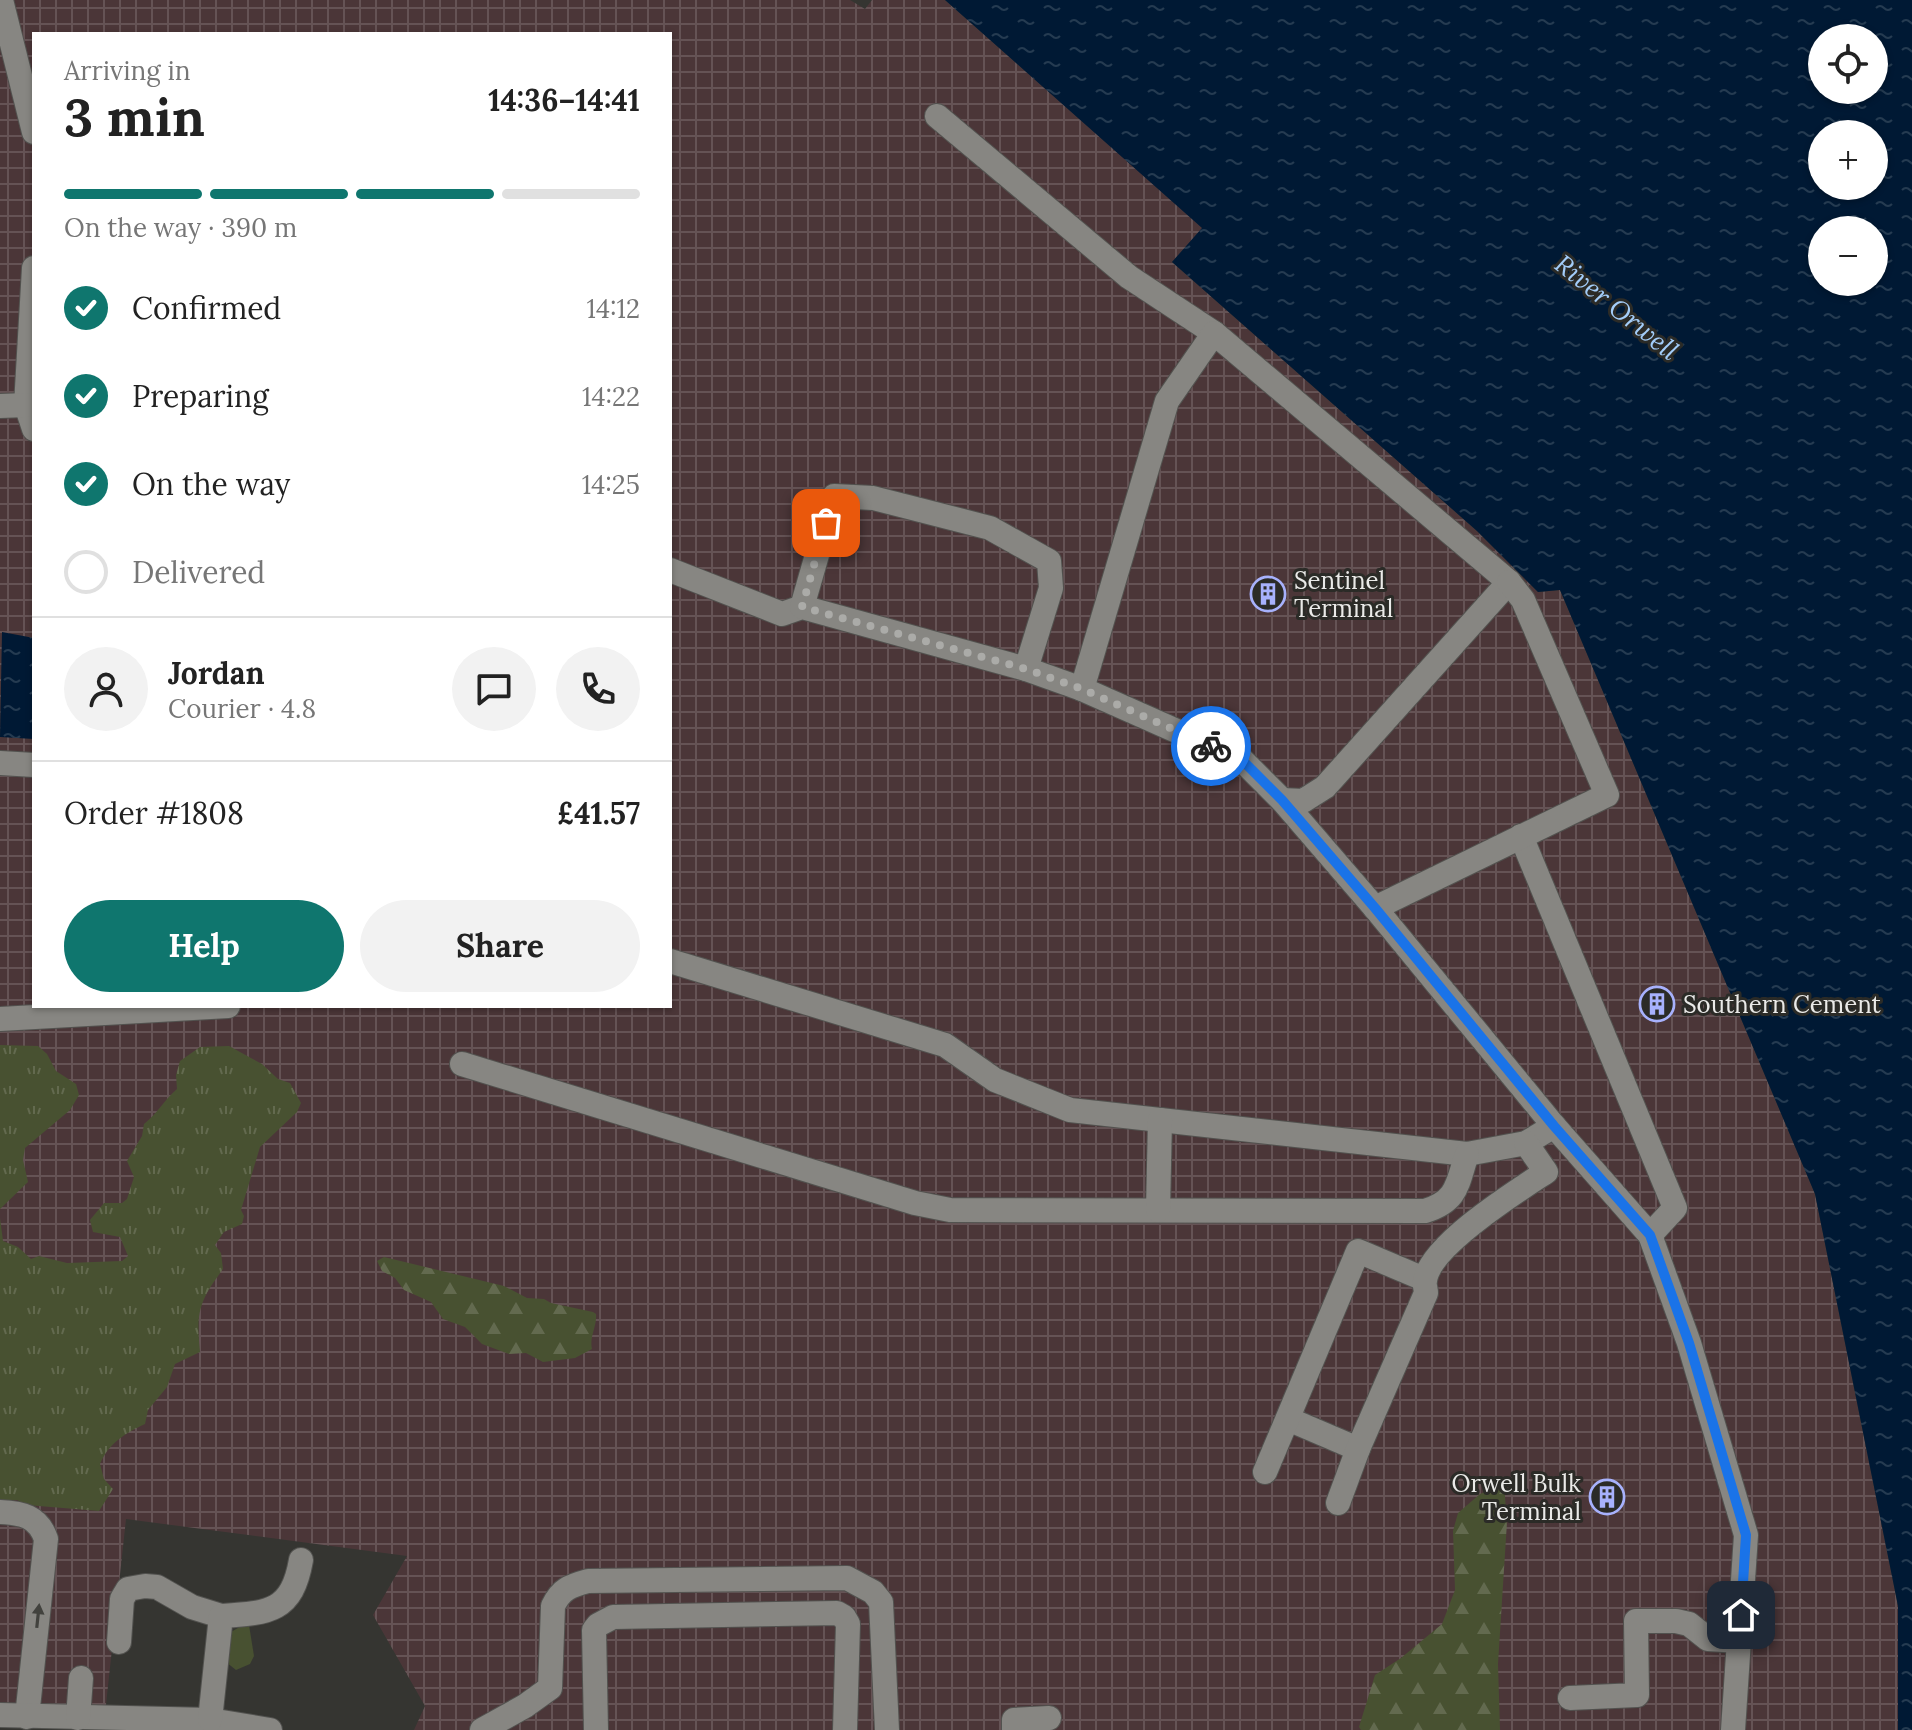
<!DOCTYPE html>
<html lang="en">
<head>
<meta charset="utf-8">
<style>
  body { margin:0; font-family:Lora,serif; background:#f2f2f2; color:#222; height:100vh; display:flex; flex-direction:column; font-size:30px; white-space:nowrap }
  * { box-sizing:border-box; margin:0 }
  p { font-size:26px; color:#767676 }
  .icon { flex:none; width:44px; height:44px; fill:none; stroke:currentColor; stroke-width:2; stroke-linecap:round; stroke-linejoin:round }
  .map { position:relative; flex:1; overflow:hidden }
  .side { position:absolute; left:32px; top:32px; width:640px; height:976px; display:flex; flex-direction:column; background:#fff; border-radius:0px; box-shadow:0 2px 6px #0004 }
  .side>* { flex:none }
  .buttons { position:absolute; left:1808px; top:24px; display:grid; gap:16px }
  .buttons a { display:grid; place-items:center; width:80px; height:80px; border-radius:50%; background:#fff; box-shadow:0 2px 6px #0004; font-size:40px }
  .pin { position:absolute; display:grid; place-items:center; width:68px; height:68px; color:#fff; margin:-34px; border-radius:16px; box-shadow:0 4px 12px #0006 }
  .courier { position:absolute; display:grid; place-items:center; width:80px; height:80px; margin:-40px; border:6px solid #1a73e8; border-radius:50%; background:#fff; color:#222; box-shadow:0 2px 10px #0007 }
  .head em { font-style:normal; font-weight:800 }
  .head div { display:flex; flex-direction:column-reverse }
  .head { display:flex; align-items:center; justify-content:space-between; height:136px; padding:0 32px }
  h1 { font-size:52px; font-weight:800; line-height:60px }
  .bar { display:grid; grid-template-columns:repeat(4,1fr); gap:12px 8px; align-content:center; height:96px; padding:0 32px }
  .bar i { height:10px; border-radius:6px; background:#e0e0e0 }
  .bar .current { background:#0f766e }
  .bar p { grid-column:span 4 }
  .line { display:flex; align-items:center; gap:20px; padding:0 32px; border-top:2px solid #e0e0e0 }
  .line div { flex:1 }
  .round { display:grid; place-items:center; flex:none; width:84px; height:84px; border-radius:42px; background:#f2f2f2 }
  ol { padding:0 32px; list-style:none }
  li { display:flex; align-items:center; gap:24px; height:88px }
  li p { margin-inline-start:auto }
  li .icon { padding:8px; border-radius:50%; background:#0f766e; color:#fff; stroke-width:4 }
  li:last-child { color:#767676 }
  li i { width:44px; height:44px; border:4px solid #e0e0e0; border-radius:50% }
  .cta { display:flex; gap:16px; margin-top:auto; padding:16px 32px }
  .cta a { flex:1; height:92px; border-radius:48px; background:#0f766e; color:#fff; font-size:32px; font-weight:800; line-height:92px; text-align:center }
  .cta a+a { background:#f2f2f2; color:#222 }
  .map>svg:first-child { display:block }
  .industrial { fill:url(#industrial-grid); fill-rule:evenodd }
  .grass { fill:url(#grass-tufts) }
  .forest { fill:url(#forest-firs) }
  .green { fill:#485131 }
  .water { fill:url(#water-ripples); fill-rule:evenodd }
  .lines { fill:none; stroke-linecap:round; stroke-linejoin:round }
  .minor-casing { stroke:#52524f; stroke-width:26 }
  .minor { stroke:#878682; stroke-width:24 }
  .oneway { fill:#42423e }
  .done { stroke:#ababa8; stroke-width:8; stroke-dasharray:0 14.4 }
  .route { stroke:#1a73e8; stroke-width:10 }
  .labels { text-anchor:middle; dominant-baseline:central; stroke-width:6; stroke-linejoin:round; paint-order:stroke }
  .poi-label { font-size:24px; fill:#eaeae8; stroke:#2b2b27; text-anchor:start }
  .water-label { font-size:26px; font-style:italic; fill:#a3cdf9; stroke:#2b2b27 }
</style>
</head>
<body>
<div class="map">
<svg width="1912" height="1730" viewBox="0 0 1912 1730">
  <defs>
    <pattern id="industrial-grid" width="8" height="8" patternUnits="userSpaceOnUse" patternTransform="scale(2)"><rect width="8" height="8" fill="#4b3638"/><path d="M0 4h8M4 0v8" fill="none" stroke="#655355"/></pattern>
    <pattern id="grass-tufts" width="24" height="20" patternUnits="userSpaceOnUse" patternTransform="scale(2)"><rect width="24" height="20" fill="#485131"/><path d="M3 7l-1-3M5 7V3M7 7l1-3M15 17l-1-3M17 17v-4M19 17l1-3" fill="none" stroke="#636a4f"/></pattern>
    <pattern id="forest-firs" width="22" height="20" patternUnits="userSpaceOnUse" patternTransform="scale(2)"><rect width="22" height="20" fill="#485131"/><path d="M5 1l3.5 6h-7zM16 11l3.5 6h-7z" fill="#636a4f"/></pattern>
    <pattern id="water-ripples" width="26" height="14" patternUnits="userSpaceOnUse" patternTransform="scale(2)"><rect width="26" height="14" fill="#001934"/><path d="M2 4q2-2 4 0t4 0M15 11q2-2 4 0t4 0" fill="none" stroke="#253b51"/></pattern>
  </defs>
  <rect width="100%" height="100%" fill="#353531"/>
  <!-- industrial -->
  <path class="industrial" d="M0 0H850L865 9 872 0H945L1203 228 1172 262 1477 531 1538 592 1560 590 1815 1194 1898 1606V1730H414L425 1706 373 1615 407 1556 126 1519 104 1723 0 1715ZM34 34H670V1006H34Z"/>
  <!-- grass -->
  <g class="grass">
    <path d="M0 1045 38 1046 47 1054 56 1071 76 1084 79 1095 70 1110 25 1148 23 1160 28 1182 0 1209Z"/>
    <path d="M229 1046 262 1064 278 1079 290 1083 301 1103 297 1112 260 1147 241 1210 244 1216 242 1224 224 1232 215 1245 221 1253 223 1269C199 1302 196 1311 200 1352L175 1364 167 1387 148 1410 145 1424C124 1434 109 1443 100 1464L104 1479 113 1489 99 1511 27 1505 17 1500 0 1501V1218L3 1241 18 1247 31 1259 39 1256 67 1263 122 1261 128 1256 120 1237 93 1232 90 1220 104 1203H122L127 1199 134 1177 127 1161 142 1136 144 1124C158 1113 164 1100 177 1089L176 1075 180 1061 200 1047Z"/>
  </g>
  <!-- forest -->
  <g class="forest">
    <path d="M384 1257 504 1286 527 1298 544 1299 551 1303 593 1312 596 1314C597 1327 589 1337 592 1349L575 1358 543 1362 526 1353 509 1354 482 1344 465 1327 443 1319 431 1302 404 1290 395 1278 382 1271 377 1261Z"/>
    <path d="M1504 1484 1507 1522 1498 1664 1500 1730H1361L1359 1727 1375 1675 1401 1658 1442 1624 1455 1590 1453 1531 1458 1513 1480 1494Z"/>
  </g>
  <!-- green -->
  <path class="green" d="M243 1625H249L254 1656 250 1664 236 1670 226 1662 231 1632Z"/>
  <!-- water -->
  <g class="water">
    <path d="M945 0H1912V1730H1898V1606L1815 1194 1560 590 1538 592 1477 531 1172 262 1202 228ZM1874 38V90H1822V38ZM1874 134V186H1822V134ZM1822 230H1874V282H1822Z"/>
    <path d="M2 632 34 638V739L0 737Z"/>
  </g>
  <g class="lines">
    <!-- minor casing -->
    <g class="minor-casing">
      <g id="minor">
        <path d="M1 0 34 132"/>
        <path d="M937 116 1129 277 1214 333"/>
        <path d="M34 268 26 405 34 429"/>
        <path d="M0 406 26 405"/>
        <path d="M670 570 782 614 802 607 1026 669 1082 689 1242 760 1282 800 1375 908 1554 1126 1650 1235 1689 1343 1746 1535 1733 1730"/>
        <path d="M802 607 834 496 873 498 990 528 1049 561 1051 588 1026 669"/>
        <path d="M1082 689 1167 401 1214 333 1509 582 1325 787 1303 801 1282 800"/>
        <path d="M0 763 34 765"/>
        <path d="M1521 836 1675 1208 1650 1235"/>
        <path d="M1375 908 1607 795 1523 600 1509 582"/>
        <path d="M670 961 945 1045 995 1080 1070 1110 1467 1154 1526 1143 1554 1126"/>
        <path d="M0 1019 228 1006"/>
        <path d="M462 1064 915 1203 950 1210 1425 1211C1458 1201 1457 1184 1467 1154"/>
        <path d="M1158 1210 1160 1120"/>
        <path d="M1288 1419 1358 1449"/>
        <path d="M1265 1472 1358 1251 1424 1279"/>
        <path d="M1338 1503 1358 1449 1426 1293C1426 1289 1424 1285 1425 1281 1429 1246 1517 1191 1546 1172L1526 1143"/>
        <path d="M0 1512C22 1513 38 1516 46 1539L27 1717"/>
        <path d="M119 1642 122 1599 128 1589 145 1586 157 1587 192 1607 221 1616"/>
        <path d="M1570 1698 1637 1695 1636 1621H1676L1689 1624 1708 1639 1739 1641"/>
        <path d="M0 1715 210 1720 270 1730"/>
        <path d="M78 1718 81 1678"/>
        <path d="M210 1720 221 1616C269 1613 292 1612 301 1560"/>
        <path d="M482 1730 525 1706 550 1688 553 1606C561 1589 570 1586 588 1581L847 1578 873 1592 881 1602 887 1730"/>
        <path d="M596 1730 594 1630 598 1625 613 1617 837 1613 844 1617 848 1624 845 1730"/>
        <path d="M1014 1730V1720L1049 1718"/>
      </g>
    </g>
    <!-- minor -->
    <use href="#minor" class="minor"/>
  </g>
  <!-- one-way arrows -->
  <defs><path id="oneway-solid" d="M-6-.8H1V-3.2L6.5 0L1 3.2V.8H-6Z" transform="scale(2)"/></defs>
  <use class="oneway" href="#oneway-solid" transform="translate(38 1616) rotate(-84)"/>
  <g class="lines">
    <!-- done -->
    <path class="done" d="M826 523 802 607 1026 669 1082 689 1211 746"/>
    <!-- route -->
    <path class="route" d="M1211 746 1242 760 1282 800 1375 908 1554 1126 1650 1235 1689 1343 1746 1535 1741 1615"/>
  </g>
  <!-- icons -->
  <defs>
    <g id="building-ring" transform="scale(1.8)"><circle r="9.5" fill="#2b2b27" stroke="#a7b1fc" stroke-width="1.5"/><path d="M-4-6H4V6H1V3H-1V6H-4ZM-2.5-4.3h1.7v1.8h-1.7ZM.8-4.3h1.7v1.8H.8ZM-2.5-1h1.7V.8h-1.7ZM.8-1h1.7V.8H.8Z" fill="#a7b1fc"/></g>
  </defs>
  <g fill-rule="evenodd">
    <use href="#building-ring" x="1268" y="594"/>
    <use href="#building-ring" x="1657" y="1004"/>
    <use href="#building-ring" x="1607" y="1497"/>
  </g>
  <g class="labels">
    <!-- poi labels -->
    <g class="poi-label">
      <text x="1294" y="580">Sentinel<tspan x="1294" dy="28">Terminal</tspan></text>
      <text x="1683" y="1004">Southern Cement</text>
      <text x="1581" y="1483" text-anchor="end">Orwell Bulk<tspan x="1581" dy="28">Terminal</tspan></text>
    </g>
    <!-- water labels -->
    <g class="water-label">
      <text transform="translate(1617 307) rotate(39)">River Orwell</text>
    </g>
  </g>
</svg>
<div class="buttons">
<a><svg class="icon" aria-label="locate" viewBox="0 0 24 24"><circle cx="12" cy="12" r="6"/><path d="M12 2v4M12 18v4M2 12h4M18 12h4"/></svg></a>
<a>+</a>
<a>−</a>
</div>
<div class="pin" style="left:826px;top:523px;background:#ea580c"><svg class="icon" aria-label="bag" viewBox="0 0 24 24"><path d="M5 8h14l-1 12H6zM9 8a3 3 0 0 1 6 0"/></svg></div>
<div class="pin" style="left:1741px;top:1615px;background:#1f2937"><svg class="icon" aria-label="home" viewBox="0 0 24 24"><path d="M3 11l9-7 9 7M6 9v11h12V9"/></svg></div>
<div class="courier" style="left:1211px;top:746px"><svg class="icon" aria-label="bike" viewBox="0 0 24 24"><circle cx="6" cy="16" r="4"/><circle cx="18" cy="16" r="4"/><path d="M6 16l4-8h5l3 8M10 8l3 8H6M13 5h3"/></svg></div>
<section class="side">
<div class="head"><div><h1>3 min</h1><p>Arriving in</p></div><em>14:36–14:41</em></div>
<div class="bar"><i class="current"></i><i class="current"></i><i class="current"></i><i></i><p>On the way · 390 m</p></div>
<ol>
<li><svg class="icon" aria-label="check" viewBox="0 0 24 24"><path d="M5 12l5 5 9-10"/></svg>Confirmed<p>14:12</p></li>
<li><svg class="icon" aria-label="check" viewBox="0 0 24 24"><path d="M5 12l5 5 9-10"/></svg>Preparing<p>14:22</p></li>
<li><svg class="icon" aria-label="check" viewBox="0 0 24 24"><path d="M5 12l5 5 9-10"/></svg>On the way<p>14:25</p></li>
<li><i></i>Delivered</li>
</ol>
<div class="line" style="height:144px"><a class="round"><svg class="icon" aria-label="person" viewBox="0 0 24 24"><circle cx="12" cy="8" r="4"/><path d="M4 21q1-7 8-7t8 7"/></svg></a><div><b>Jordan</b><p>Courier · 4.8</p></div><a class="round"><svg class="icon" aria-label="chat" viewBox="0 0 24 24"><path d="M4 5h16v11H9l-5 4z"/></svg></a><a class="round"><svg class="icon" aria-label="phone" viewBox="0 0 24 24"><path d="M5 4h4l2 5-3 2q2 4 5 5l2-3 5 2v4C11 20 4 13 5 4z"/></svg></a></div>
<div class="line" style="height:104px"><div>Order #1808</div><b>£41.57</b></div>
<div class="cta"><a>Help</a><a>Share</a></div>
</section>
</div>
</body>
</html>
